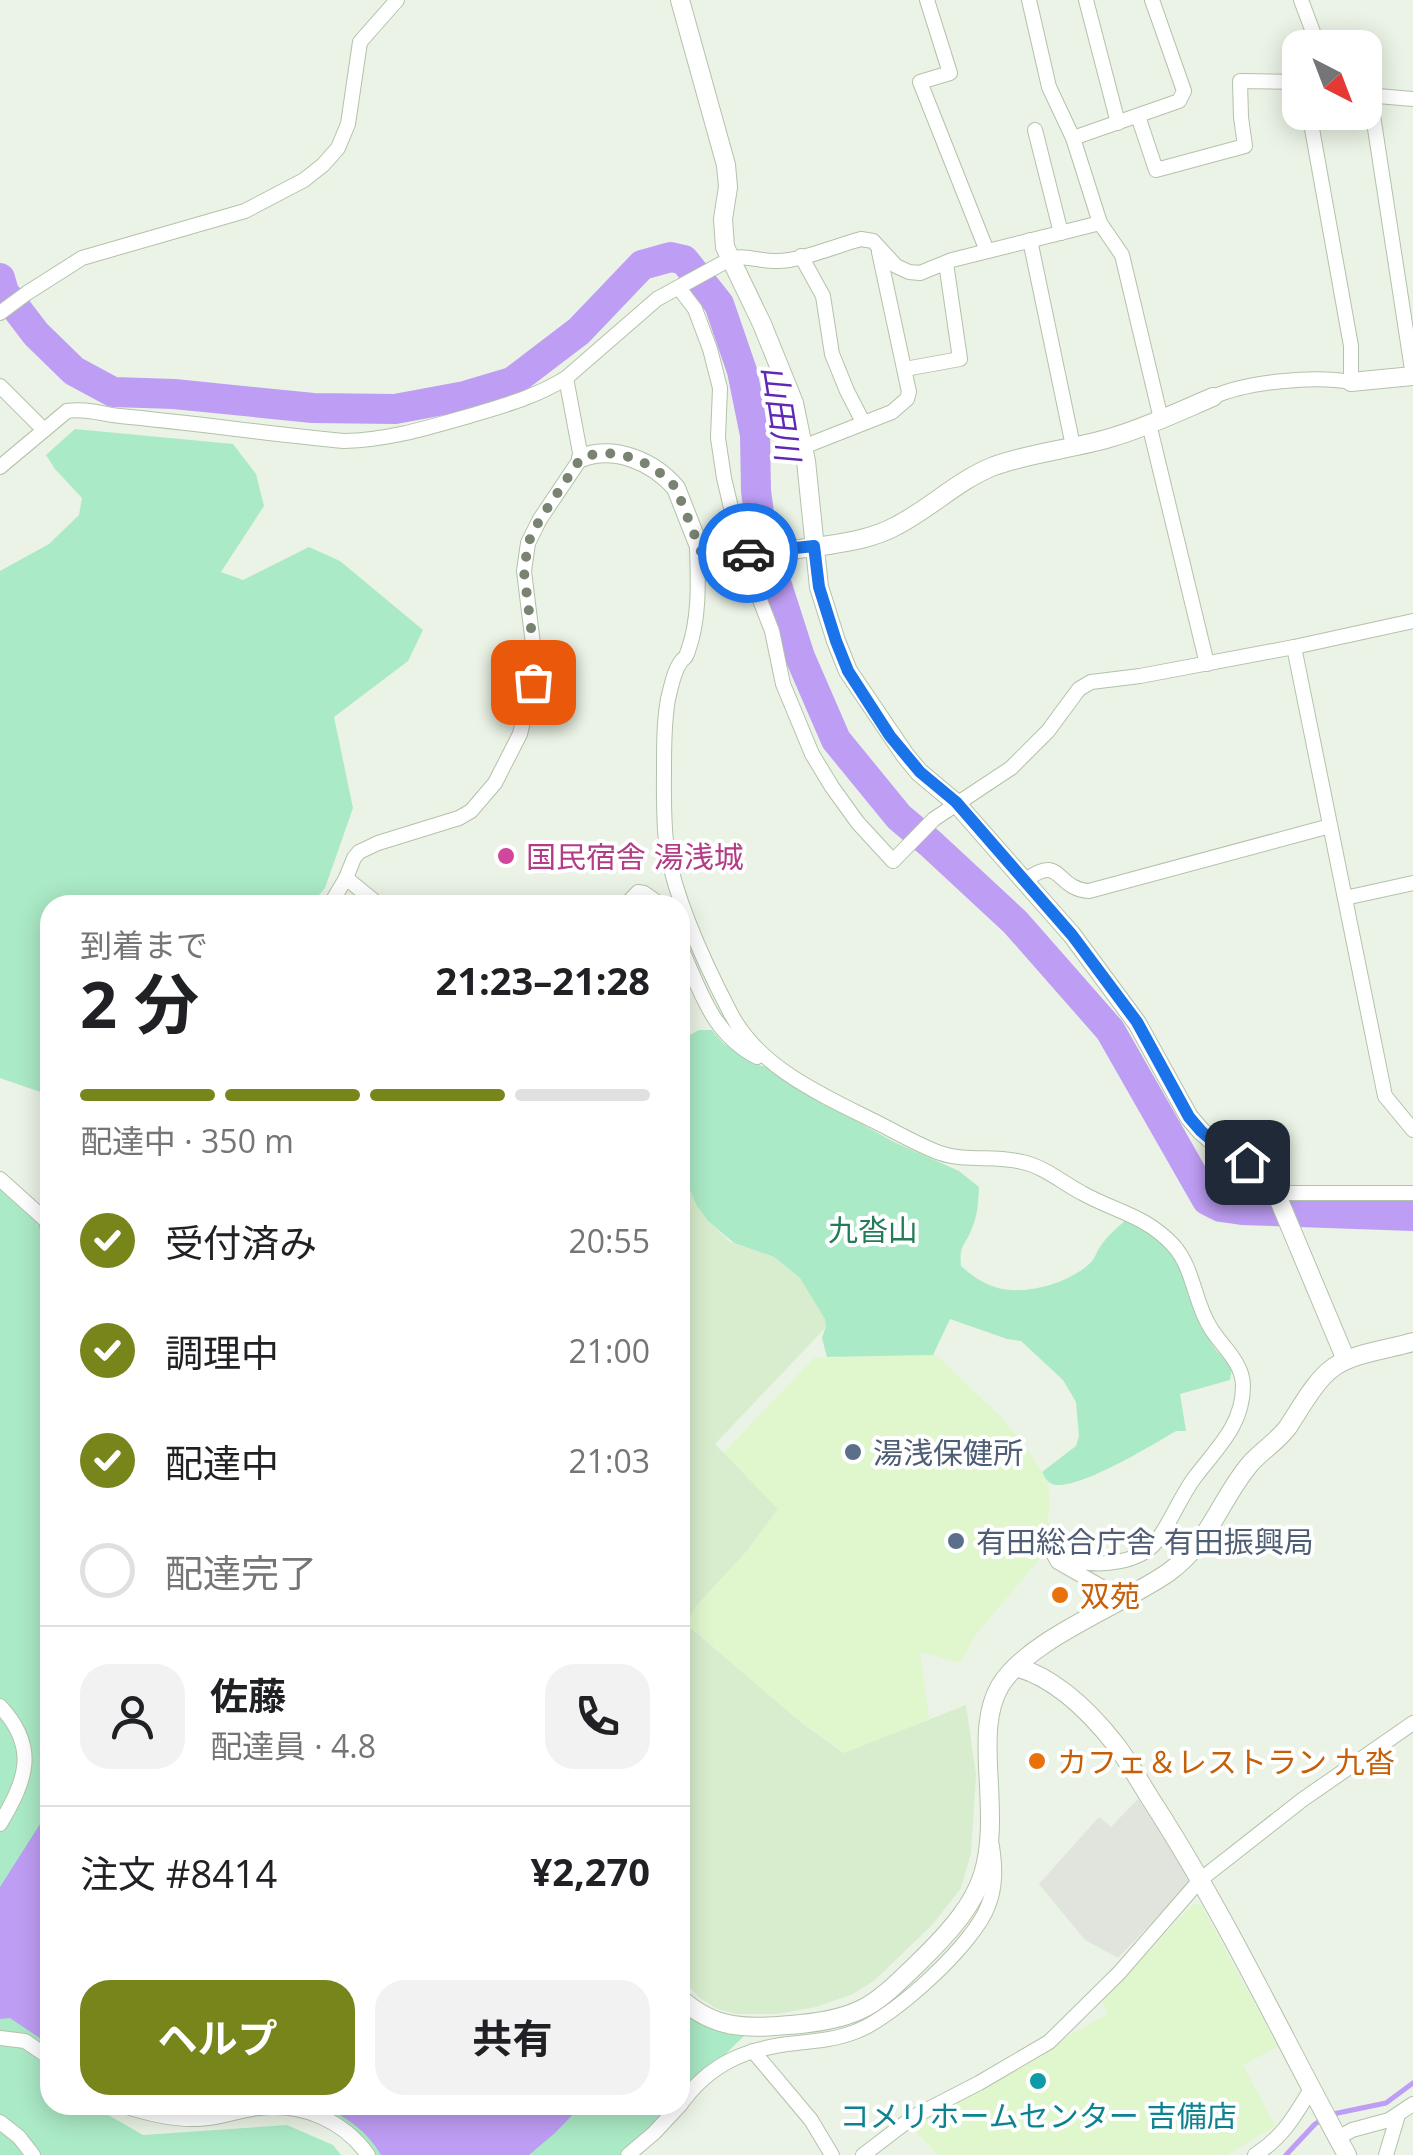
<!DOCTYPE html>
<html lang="ja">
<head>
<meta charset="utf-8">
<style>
  body { margin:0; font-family:"Open Sans","Noto Sans JP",sans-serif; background:#f2f2f2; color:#202124; height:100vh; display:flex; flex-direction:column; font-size:38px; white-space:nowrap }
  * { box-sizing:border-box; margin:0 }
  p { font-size:32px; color:#757577 }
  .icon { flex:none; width:55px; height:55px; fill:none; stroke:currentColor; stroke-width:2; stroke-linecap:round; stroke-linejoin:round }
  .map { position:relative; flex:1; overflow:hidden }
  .drawer { position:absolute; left:40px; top:895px; width:650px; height:1220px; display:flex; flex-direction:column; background:#fff; border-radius:30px; box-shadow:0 5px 25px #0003 }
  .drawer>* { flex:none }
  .needle { width:65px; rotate:138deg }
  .buttons { position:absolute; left:1282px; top:30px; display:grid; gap:20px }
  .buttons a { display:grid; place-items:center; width:100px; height:100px; border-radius:20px; background:#fff; box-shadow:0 5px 25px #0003; font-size:50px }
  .pin { position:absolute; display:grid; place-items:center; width:85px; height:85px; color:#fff; margin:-42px; border-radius:20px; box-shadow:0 5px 15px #0006 }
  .courier { position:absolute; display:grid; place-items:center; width:100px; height:100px; margin:-50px; border:8px solid #1a73e8; border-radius:50%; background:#fff; color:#222; box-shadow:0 2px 12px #0007 }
  .summary em { font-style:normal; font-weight:700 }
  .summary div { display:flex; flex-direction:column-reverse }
  .summary { display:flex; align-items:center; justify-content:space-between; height:170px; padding:0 40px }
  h1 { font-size:65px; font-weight:700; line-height:75px }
  .bar { display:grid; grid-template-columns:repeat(4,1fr); gap:15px 10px; align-content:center; height:120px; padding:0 40px }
  .bar i { height:12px; border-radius:8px; background:#e0e0e0 }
  .bar .selected { background:#77851b }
  .bar p { grid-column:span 4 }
  .line { display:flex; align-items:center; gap:25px; padding:0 40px; border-top:2px solid #e0e0e0 }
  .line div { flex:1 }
  .round { display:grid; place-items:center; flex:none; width:105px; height:105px; border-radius:30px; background:#f2f2f2 }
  ol { padding:0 40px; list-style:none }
  li { display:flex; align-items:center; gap:30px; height:110px }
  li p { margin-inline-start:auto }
  li .icon { padding:10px; border-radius:50%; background:#77851b; color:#fff; stroke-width:4 }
  li:last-child { color:#757577 }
  li i { width:55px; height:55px; border:5px solid #e0e0e0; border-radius:50% }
  .button { display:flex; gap:20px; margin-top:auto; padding:20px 40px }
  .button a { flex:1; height:115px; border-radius:30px; background:#77851b; color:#fff; font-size:40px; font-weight:700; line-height:115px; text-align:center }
  .button a+a { background:#f2f2f2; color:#202124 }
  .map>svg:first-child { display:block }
  .commercial { fill:#e0f7ce }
  .education { fill:#d8edce }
  .green { fill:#abeac6 }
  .parking { fill:#e0e4dd }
  .water { fill:#be9df4 }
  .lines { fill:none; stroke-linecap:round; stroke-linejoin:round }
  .stream { stroke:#be9df4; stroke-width:5 }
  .river { stroke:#be9df4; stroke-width:30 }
  .minor-casing { stroke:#b3c2aa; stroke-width:16 }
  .tertiary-casing { stroke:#b3c2aa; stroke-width:20 }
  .minor { stroke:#fff; stroke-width:14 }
  .tertiary { stroke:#fff; stroke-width:18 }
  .done { stroke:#798372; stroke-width:10; stroke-dasharray:0 18 }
  .route { stroke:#1a73e8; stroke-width:12 }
  .hotel-dot { fill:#d1479c; stroke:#fff; stroke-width:4 }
  .service-dot { fill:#5c6f8a; stroke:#fff; stroke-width:4 }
  .food-dot { fill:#e8710a; stroke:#fff; stroke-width:4 }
  .culture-dot { fill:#0f9aa8; stroke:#fff; stroke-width:4 }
  .labels { text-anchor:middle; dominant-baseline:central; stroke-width:8; stroke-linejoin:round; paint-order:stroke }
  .hotel-label { font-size:30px; fill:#b23c85; stroke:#fff; text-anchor:start }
  .park-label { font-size:30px; fill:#247b58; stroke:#fff }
  .service-label { font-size:30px; fill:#4e5e75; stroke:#fff; text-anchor:start }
  .food-label { font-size:30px; fill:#c56008; stroke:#fff; text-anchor:start }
  .culture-label { font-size:30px; fill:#0d838f; stroke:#fff }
  .water-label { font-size:32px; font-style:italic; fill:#6028b7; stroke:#fff }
</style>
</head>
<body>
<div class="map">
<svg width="1413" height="2155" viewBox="0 0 1413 2155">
  <rect width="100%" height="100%" fill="#eaf3e5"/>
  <!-- commercial -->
  <g class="commercial">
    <path d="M936 1355 1002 1418 1033 1457 1048 1482 1050 1508 1047 1520 1062 1533 977 1633 960 1663 920 1652 929 1719 845 1753 803 1724 685 1623 696 1606 746 1552 778 1509 723 1453 814 1358Z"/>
    <path d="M1193 1904 1201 1905 1278 2047 1243 2065 1275 2126 1227 2155H938L908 2124 1108 2014 1102 2001Z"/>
  </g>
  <!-- education -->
  <path class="education" d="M680 1167 708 1221 730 1242 774 1257 800 1278 824 1313 827 1326 715 1444 778 1509 746 1552 696 1606 686 1624 803 1724 844 1753 966 1705 976 1775 971 1853 961 1888 933 1924 875 1980 853 1994 816 2007 777 2014H736L717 2009 700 1998 680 1977Z"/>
  <!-- green -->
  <g class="green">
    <path d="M75 429 233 444 256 474 264 506 221 572 243 580 309 547 340 561 423 630 408 661 334 717 353 808 325 888 310 905H50L49 1095 0 1078V571L49 544 79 515 82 498 55 469 46 455Z"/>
    <path d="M699 1030H712L723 1043 752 1063 766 1067 811 1096 894 1142 959 1171 979 1187C978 1202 978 1215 972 1228 965 1247 959 1244 961 1266 971 1275 982 1283 995 1287 1023 1297 1072 1283 1092 1261 1097 1255 1095 1254 1100 1247 1107 1236 1118 1227 1128 1218L1156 1238 1180 1264 1200 1325 1215 1349 1232 1368 1230 1380 1180 1394 1186 1431H1176C1154 1444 1074 1493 1052 1484 1046 1481 1045 1477 1042 1472L1076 1446 1079 1436 1076 1402 1063 1380 1021 1341 1007 1339 950 1319 933 1355 827 1357 822 1338 826 1326 825 1319 800 1278 774 1257 734 1243 708 1221 697 1206 680 1167V1043L681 1040Z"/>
    <path d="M0 1179 50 1225V2058L20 2042 50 2071V2105H91L143 2135 287 2125 333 2145 341 2155H0Z"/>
    <path d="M680 1998 752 2028 695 2084 680 2105Z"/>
    <path d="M121 2105H680L628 2155H368L303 2111 215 2118Z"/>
  </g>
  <!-- parking -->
  <path class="parking" d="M1138 1799 1189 1875 1187 1886 1118 1958 1085 1940 1039 1884 1099 1817 1111 1827Z"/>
  <!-- water -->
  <g class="water">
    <path d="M49 1810 50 1811V2045L10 2018 0 2019V1887Z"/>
    <path d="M319 2105H582L555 2133 529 2155H381C367 2131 345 2115 319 2105Z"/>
  </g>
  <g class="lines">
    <!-- stream -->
    <g class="stream">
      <path d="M1333 2114 1386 2103 1413 2083"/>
      <path d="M1286 2155 1315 2124 1323 2119"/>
    </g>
    <!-- river -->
    <path class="river" d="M0 278 4 292 36 334 74 371 113 392 174 394 313 408 395 409 465 396 512 382 579 331 642 265 671 257 684 260 719 304 742 371 755 435 756 491 760 521 775 579 800 657 836 740 899 817 931 844 1015 922 1110 1030 1207 1200 1221 1207 1242 1210 1413 1216"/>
    <!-- minor casing -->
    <g class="minor-casing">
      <g id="minor">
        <path d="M927 0 950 73 920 82 987 251"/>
        <path d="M1029 0 1049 87 1073 138 1100 223 1122 255 1161 419"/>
        <path d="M1086 0 1118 123"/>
        <path d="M1301 0 1319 48"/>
        <path d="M1366 95 1413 99"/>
        <path d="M1370 96 1413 376"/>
        <path d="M1138 116 1156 170 1245 146 1241 117 1240 81 1300 82"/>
        <path d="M1035 130 1061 233"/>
        <path d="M1073 138 1179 101 1184 91 1152 0"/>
        <path d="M1030 240 1073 446"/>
        <path d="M801 256 823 296 832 354 847 391 863 422"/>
        <path d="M679 288 695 309 710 349 720 388 718 438 724 478 742 554 772 631 783 684 812 754 832 787 858 823 893 861 934 819 1011 768 1048 731 1079 689 1091 682 1140 676 1294 647 1413 621"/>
        <path d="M0 313 27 293 82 258 245 211 304 180 323 165 338 148 348 124 360 42 397 0"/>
        <path d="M905 369 960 359 946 263"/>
        <path d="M0 386 44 430"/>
        <path d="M1213 397C1246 382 1315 375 1351 382V346L1309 112"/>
        <path d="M1149 424 1207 664"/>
        <path d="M803 447 892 412 907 399 909 392 879 252"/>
        <path d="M0 467 67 411C85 408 102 414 120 416 195 423 269 434 344 441 388 440 427 428 469 416 502 406 536 397 566 378L657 299 730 259C747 254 760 262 777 261 800 261 838 245 861 239L873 241 896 266 909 272 920 273 952 260 1100 223"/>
        <path d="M697 546C698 580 700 618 688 651 684 662 686 654 680 663 673 673 671 688 668 699 664 722 664 744 664 767 664 795 663 822 667 850 676 901 706 966 730 1012 758 1068 824 1096 878 1123 898 1133 918 1145 940 1153 966 1162 995 1155 1022 1162 1043 1166 1063 1183 1082 1193 1116 1212 1145 1215 1173 1245 1194 1268 1194 1302 1210 1327 1221 1346 1243 1362 1243 1386 1243 1425 1217 1448 1195 1477 1180 1497 1171 1522 1156 1542 1140 1562 1102 1567 1078 1561 1069 1559 1060 1554 1051 1550L1058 1562 1123 1599"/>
        <path d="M1294 647 1385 1096 1413 1130"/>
        <path d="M346 878 379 905"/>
        <path d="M1026 880C1062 853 1055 889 1089 891L1330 826"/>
        <path d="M1345 898 1413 883"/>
        <path d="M330 905 346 878 354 858 359 852 378 843 459 818 471 811 495 783 520 734 533 681V644L524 571 528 543 540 519 581 458 566 378"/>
        <path d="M626 905 638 892 644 893 661 905"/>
        <path d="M680 946C701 991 711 1033 757 1057"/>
        <path d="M0 1179 50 1224"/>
        <path d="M1276 1193H1413"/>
        <path d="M0 1706C39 1748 26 1780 0 1824"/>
        <path d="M0 2038 25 2041 50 2058"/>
        <path d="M753 2051 811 2120 832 2155"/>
        <path d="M121 2105C145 2113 172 2120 197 2119 219 2119 238 2110 259 2108 302 2103 343 2120 368 2155"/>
        <path d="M680 2105C710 2063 746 2048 797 2043 817 2041 838 2039 857 2031 894 2017 974 1944 988 1906 996 1886 995 1867 992 1846"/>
        <path d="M0 2122 19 2137 33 2155"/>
        <path d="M1338 2138 1352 2130 1389 2120 1413 2104"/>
        <path d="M628 2155 654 2133 680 2105"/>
        <path d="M863 2155 913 2117 979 2083 1049 2042 1119 1973 1200 1880 1302 1800 1413 1723"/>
        <path d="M1255 2155C1282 2138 1295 2116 1311 2089"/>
        <path d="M1386 2155 1398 2115"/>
      </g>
    </g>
    <!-- tertiary casing -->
    <g class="tertiary-casing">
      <g id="tertiary">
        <path d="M680 0 726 165 728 187 723 219 725 247 762 324 794 403 806 461 819 587 836 641 848 671 905 755 919 772 956 803 1072 935 1137 1023 1189 1117 1201 1131 1216 1144 1247 1162 1266 1179 1276 1193 1346 1360"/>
        <path d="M1351 382 1413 376"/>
        <path d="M581 458C614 445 653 461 676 488L702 554C721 561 836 545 861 539 873 536 885 532 896 526 931 508 958 480 994 466 1033 452 1074 449 1113 437 1147 427 1180 411 1213 397"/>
        <path d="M49 1225H50"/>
        <path d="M1016 1667C1056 1678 1090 1712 1116 1745 1131 1765 1143 1788 1157 1809 1228 1920 1284 2040 1347 2155"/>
        <path d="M680 1998C718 2033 753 2028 801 2024 862 2018 876 2004 918 1963 991 1892 994 1866 988 1767 987 1740 986 1710 1000 1686 1028 1639 1124 1604 1169 1572 1211 1541 1219 1501 1250 1464 1262 1450 1277 1442 1288 1427 1300 1409 1316 1379 1334 1367 1353 1353 1390 1349 1413 1342"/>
      </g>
    </g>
    <!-- minor -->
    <use href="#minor" class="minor"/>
    <!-- tertiary -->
    <use href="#tertiary" class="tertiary"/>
  </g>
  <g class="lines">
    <!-- done -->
    <path class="done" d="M533 682V644L524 572 528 543 540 519 581 458C614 445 653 461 676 488L702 554 712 556 748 553"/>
    <!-- route -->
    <path class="route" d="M748 553 814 546 819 587 836 641 848 671 890 736 920 772 956 802 1072 935 1137 1022 1189 1117 1201 1131 1216 1144 1247 1162"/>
  </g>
  <!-- markers -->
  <circle class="hotel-dot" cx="506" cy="856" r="10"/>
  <g class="service-dot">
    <circle cx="853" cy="1452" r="10"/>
    <circle cx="956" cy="1541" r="10"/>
  </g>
  <g class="food-dot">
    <circle cx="1060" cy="1595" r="10"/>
    <circle cx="1037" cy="1761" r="10"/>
  </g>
  <circle class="culture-dot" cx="1038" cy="2081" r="10"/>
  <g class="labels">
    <!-- hotel labels -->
    <g class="hotel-label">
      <text x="526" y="856">国民宿舎 湯浅城</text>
    </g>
    <!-- park labels -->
    <g class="park-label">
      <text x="873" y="1229">九沓山</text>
    </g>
    <!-- service labels -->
    <g class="service-label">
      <text x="873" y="1452">湯浅保健所</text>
      <text x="976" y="1541">有田総合庁舎 有田振興局</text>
    </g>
    <!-- food labels -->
    <g class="food-label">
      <text x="1080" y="1595">双苑</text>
      <text x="1057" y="1761">カフェ＆レストラン 九沓</text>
    </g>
    <!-- culture labels -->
    <g class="culture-label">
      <text x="1038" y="2115">コメリホームセンター 吉備店</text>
    </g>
    <!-- water labels -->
    <g class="water-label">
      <text transform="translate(782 413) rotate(81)">山田川</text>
    </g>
  </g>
</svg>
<div class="buttons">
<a><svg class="needle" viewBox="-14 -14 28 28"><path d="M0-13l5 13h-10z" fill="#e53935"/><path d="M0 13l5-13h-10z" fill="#757577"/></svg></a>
</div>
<div class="pin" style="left:533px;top:682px;background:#ea580c"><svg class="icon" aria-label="bag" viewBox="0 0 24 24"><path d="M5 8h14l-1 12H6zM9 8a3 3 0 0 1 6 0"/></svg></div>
<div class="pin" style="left:1247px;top:1162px;background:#1f2937"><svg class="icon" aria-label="home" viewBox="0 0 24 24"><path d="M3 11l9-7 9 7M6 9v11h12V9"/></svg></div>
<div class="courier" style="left:748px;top:553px"><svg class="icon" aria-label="car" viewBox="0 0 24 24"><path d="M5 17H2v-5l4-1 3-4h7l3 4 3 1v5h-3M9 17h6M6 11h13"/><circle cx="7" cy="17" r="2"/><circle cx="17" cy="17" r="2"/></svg></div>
<section class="drawer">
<div class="summary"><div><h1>2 分</h1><p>到着まで</p></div><em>21:23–21:28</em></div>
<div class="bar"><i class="selected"></i><i class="selected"></i><i class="selected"></i><i></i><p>配達中 · 350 m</p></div>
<ol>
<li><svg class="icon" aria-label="check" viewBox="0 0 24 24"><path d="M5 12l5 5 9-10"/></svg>受付済み<p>20:55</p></li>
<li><svg class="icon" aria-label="check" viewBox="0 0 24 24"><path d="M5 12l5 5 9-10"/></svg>調理中<p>21:00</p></li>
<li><svg class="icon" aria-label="check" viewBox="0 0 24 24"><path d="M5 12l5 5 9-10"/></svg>配達中<p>21:03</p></li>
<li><i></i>配達完了</li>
</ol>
<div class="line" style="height:180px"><a class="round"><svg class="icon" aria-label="person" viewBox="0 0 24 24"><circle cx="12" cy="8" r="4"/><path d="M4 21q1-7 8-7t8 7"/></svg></a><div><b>佐藤</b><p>配達員 · 4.8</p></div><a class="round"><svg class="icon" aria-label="phone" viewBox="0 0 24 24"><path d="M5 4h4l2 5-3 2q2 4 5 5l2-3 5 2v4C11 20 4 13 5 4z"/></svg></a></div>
<div class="line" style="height:130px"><div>注文 #8414</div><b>¥2,270</b></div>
<div class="button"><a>ヘルプ</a><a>共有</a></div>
</section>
</div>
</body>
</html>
